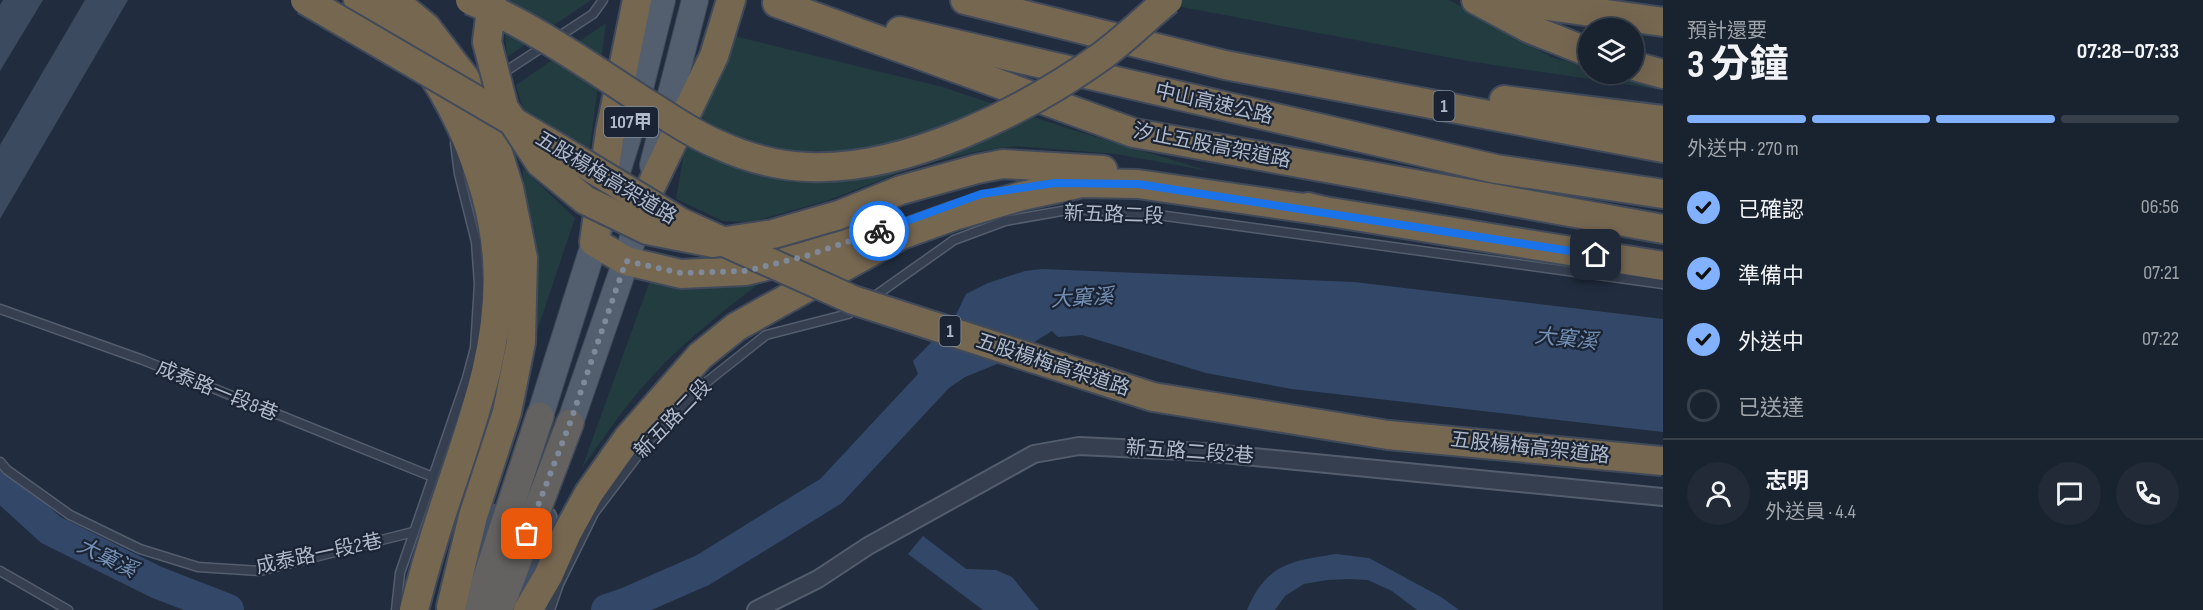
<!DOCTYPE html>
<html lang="zh-TW">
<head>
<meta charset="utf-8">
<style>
  body { margin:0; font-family:"Sofia Sans Condensed","Noto Sans TC",sans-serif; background:#222a37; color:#f1f3f6; height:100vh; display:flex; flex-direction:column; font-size:22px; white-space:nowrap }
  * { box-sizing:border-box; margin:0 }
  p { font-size:20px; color:#9fa4aa }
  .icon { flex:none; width:33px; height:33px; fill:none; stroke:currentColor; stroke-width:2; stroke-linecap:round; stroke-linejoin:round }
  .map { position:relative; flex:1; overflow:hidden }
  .panel { display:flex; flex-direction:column; background:#19222f; width:540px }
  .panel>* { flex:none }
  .buttons { position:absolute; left:1578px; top:18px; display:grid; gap:12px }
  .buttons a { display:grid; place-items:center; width:66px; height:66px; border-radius:50%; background:#19222f; box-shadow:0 6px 24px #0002,0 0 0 2px #373f4b; font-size:30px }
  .pin { position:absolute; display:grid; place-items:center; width:51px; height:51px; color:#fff; margin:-26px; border-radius:12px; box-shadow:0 3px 9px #0006 }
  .courier { position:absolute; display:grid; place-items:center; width:60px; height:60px; margin:-30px; border:4px solid #1a73e8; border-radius:50%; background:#fff; color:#222; box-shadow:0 2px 8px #0007 }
  .headline em { font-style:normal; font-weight:700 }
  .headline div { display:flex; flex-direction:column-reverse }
  .headline { display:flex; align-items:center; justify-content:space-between; height:102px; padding:0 24px }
  h1 { font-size:39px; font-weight:700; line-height:45px }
  .bar { display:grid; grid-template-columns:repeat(4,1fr); gap:9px 6px; align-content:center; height:72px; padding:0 24px }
  .bar i { height:8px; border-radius:4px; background:#373f4b }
  .bar .active { background:#81b1ff }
  .bar p { grid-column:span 4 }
  .line { display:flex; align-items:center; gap:15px; padding:0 24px; border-top:2px solid #373f4b }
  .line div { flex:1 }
  .round { display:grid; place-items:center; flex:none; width:63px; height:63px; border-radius:32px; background:#222a37 }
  ol { padding:0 24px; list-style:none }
  li { display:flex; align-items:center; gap:18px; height:66px }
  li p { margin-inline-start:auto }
  li .icon { padding:6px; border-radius:50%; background:#81b1ff; color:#111; stroke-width:4 }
  li:last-child { color:#9fa4aa }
  li i { width:33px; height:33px; border:3px solid #373f4b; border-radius:50% }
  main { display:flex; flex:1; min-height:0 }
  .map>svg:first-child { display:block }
  .green { fill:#233c40 }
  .water { fill:#334868 }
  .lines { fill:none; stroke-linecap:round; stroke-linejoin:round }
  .river { stroke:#334868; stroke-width:32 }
  .building { fill:#3c4a5f }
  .service-casing { stroke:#535d6d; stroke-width:11 }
  .minor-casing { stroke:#535d6d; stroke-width:20 }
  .secondary-casing { stroke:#535d6d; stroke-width:26 }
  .primary-casing { stroke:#3e4858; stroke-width:28 }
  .trunk-casing { stroke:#404a5a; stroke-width:30 }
  .motorway-casing { stroke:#404a5a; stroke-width:32 }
  .service { stroke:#353f4f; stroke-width:8 }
  .minor { stroke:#353f4f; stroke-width:16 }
  .secondary { stroke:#424e62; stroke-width:22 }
  .primary { stroke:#535e6f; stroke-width:26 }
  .trunk { stroke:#646260; stroke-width:27 }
  .motorway { stroke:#766751; stroke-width:28 }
  .motorway-bridge-casing { stroke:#404a5a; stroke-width:32; stroke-linecap:butt }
  .motorway-bridge { stroke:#766751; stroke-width:28 }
  .done { stroke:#7e8999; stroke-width:6; stroke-dasharray:0 10.8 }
  .route { stroke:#1a73e8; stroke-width:8 }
  .labels { text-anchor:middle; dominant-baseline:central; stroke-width:4.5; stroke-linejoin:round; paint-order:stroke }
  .shield { fill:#1a2434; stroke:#838d9d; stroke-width:1.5 }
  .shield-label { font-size:18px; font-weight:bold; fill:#b0baca }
  .street-label { font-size:20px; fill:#b0baca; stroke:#1a2434 }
  .water-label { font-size:21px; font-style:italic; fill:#7590b5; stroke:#1a2434 }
</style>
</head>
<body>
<main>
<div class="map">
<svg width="1663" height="610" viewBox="0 0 1663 610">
  <rect width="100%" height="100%" fill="#212d3f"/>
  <!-- green -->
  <g class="green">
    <path d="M508 0H591L507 57 505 33Z"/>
    <path d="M1144 0H1449L1551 57 1588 67V74H1612L1663 87V90L1468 61Z"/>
    <path d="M606 23 589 154 524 112 516 85Z"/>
    <path d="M705 29 939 86 1073 130 1209 171 1116 154 1016 146 974 152 914 167 829 200 751 222 723 221 676 199Z"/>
    <path d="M522 168 575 218 528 358 532 244Z"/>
    <path d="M772 274C725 309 678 345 640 390 619 414 601 442 582 468L651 278Z"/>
  </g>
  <!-- water -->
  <g class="water">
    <path d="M1042 269 1354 282 1663 319V432L1292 389 1206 373 1082 335 1058 337 1052 331 1002 362 965 377 943 392 924 390 913 361 954 319 966 294 988 283 1025 271Z"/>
    <path d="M923 536 966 569 996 570 1012 577 1039 610H983L908 554Z"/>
    <path d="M1336 554 1369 558 1441 597 1459 610H1417L1392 591 1368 580 1349 579 1327 580 1304 584 1285 596 1275 610H1247C1266 564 1291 561 1336 554Z"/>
  </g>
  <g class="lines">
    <!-- river -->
    <g class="river">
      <path d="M0 484 51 530 156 582 228 610"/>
      <path d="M607 610 630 602 703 570 831 491 954 359"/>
    </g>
  </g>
  <!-- building -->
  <g class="building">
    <path d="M3 0H43L0 71V5Z"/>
    <path d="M85 0H128L0 219V145Z"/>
  </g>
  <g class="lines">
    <!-- service casing -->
    <g class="service-casing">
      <g id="service">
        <path d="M500 75 593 14 603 0"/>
        <path d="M872 298 954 240 1005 221 1073 209 1151 214 1663 284"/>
        <path d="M0 309 143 360 433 477"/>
        <path d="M0 462 7 470 70 515 140 549 198 567 260 571 413 532"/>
        <path d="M0 571 68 610"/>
        <path d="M396 610 400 573 467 378 475 348 479 284 476 242 459 174 455 143"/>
        <path d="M550 610 559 584 594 513 648 442 703 385 766 335 848 314 856 309"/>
      </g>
    </g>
    <!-- minor casing -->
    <g class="minor-casing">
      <path id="minor" d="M756 610 818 579 868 546 1034 454 1079 446 1203 452 1663 497"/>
    </g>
    <!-- secondary casing -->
    <g class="secondary-casing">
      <g id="secondary">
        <path d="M464 582 496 517"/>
        <path d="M522 609 545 518"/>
      </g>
    </g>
    <!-- primary casing -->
    <g class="primary-casing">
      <g id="primary">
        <path d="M653 165 695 0"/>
        <path d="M540 416 627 140 662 0"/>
        <path d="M570 423 626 261 642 207"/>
      </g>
    </g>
    <!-- trunk casing -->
    <g class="trunk-casing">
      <g id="trunk">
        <path d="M476 610 540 416"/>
        <path d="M499 610 570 423"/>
      </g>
    </g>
    <!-- motorway casing -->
    <g class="motorway-casing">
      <g id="motorway">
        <path d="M358 0C409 34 437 74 462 128 480 169 494 214 497 259 503 343 472 423 446 501 434 537 423 574 414 610"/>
        <path d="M393 0 426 27 465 78 490 127 509 188 523 258 521 342 507 412 473 516 451 607"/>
        <path d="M637 0 610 132 594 242 626 261 681 274 746 271 806 256 879 231"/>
        <path d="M965 0 1225 65 1663 148"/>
        <path d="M1476 0 1528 28 1588 52"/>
        <path d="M1506 0 1663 22"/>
        <path d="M777 3 1134 133 1663 229"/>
        <path d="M900 31 1496 169 1663 194"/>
        <path d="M1634 66 1663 74"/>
        <path d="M1504 100 1663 120"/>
        <path d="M977 169 1003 164 1103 170"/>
        <path d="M642 205 714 56 731 0"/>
        <path d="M1308 207 1324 211 1663 266"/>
        <path d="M528 610 548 576 567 533 589 493 628 438 700 356 736 327 901 235 954 216 1022 196 1082 183 1138 184 1324 211"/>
      </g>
    </g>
    <!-- service -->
    <use href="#service" class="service"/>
    <!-- minor -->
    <use href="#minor" class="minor"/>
    <!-- secondary -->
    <use href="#secondary" class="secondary"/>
    <!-- primary -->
    <use href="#primary" class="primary"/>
    <!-- trunk -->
    <use href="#trunk" class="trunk"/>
    <!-- motorway -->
    <use href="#motorway" class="motorway"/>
    <!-- motorway-bridge casing -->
    <g class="motorway-bridge-casing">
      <g id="motorway-bridge">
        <path d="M305 0 555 146 680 222 853 300 1153 397 1388 435 1663 461"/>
        <path d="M470 0C533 26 589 66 646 103 669 117 692 134 717 144 745 157 778 166 809 167 906 171 1025 111 1102 56 1125 39 1146 18 1168 0"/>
        <path d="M492 0 487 42 504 108 540 163 585 200 647 230 713 243 773 234 839 215 901 190 977 169"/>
      </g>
    </g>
    <!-- motorway-bridge -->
    <use href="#motorway-bridge" class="motorway-bridge"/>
  </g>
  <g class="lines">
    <!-- done -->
    <path class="done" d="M527 534 570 423 626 261 681 273 746 271 806 256 879 231"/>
    <!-- route -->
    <path class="route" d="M879 231 981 194 1055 183 1138 184 1596 255"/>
  </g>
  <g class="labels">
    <!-- shield labels -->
    <g class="shield">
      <rect x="1433.5" y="91" width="21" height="30" rx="4.5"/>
      <rect x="604" y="107" width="54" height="30" rx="4.5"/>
      <rect x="939.5" y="316" width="21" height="30" rx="4.5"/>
    </g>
    <g class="shield-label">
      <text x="1444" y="106">1</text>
      <text x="631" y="122">107甲</text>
      <text x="950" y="331">1</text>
    </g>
    <!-- street labels -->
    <g class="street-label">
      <text transform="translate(1214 104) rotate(13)">中山高速公路</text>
      <text transform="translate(1212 146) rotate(11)">汐止五股高架道路</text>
      <text transform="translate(606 178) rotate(31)">五股楊梅高架道路</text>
      <text transform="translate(1114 215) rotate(2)">新五路二段</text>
      <text transform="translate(1053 365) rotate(18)">五股楊梅高架道路</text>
      <text transform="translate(217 391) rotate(22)">成泰路一段8巷</text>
      <text transform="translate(673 419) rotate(-46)">新五路二段</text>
      <text transform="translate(1530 448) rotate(6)">五股楊梅高架道路</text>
      <text transform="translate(1190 452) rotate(4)">新五路二段2巷</text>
      <text transform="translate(319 554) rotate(-12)">成泰路一段2巷</text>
    </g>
    <!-- water labels -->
    <g class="water-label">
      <text transform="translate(1082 298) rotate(-3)">大窠溪</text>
      <text transform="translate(1566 339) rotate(6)">大窠溪</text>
      <text transform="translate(107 558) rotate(26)">大窠溪</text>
    </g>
  </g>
</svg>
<div class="buttons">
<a><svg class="icon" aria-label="layers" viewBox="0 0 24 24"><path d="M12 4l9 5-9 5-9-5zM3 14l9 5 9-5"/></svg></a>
</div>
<div class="pin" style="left:527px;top:534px;background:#ea580c"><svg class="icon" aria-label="bag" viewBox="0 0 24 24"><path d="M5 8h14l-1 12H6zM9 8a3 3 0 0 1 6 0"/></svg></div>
<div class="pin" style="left:1596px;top:255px;background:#1f2937"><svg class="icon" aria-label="home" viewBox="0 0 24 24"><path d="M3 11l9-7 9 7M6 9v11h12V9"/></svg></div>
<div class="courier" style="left:879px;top:231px"><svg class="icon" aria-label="bike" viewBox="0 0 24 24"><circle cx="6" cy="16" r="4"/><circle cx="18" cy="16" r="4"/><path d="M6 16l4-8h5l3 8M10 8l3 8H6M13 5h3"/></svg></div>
</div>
<section class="panel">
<div class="headline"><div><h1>3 分鐘</h1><p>預計還要</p></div><em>07:28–07:33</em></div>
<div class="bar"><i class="active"></i><i class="active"></i><i class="active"></i><i></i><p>外送中 · 270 m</p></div>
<ol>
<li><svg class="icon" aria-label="check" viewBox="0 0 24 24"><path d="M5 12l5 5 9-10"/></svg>已確認<p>06:56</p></li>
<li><svg class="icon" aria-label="check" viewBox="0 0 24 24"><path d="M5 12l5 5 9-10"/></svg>準備中<p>07:21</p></li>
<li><svg class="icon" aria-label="check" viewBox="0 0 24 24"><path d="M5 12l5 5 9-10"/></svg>外送中<p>07:22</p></li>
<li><i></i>已送達</li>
</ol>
<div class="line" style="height:108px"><a class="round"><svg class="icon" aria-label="person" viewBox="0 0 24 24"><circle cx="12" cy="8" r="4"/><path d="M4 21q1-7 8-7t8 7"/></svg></a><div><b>志明</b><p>外送員 · 4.4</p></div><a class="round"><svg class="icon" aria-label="chat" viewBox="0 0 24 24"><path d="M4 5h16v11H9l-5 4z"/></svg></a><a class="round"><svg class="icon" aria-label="phone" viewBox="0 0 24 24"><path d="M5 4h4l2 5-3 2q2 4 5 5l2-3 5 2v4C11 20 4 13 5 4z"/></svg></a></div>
</section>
</main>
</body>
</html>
